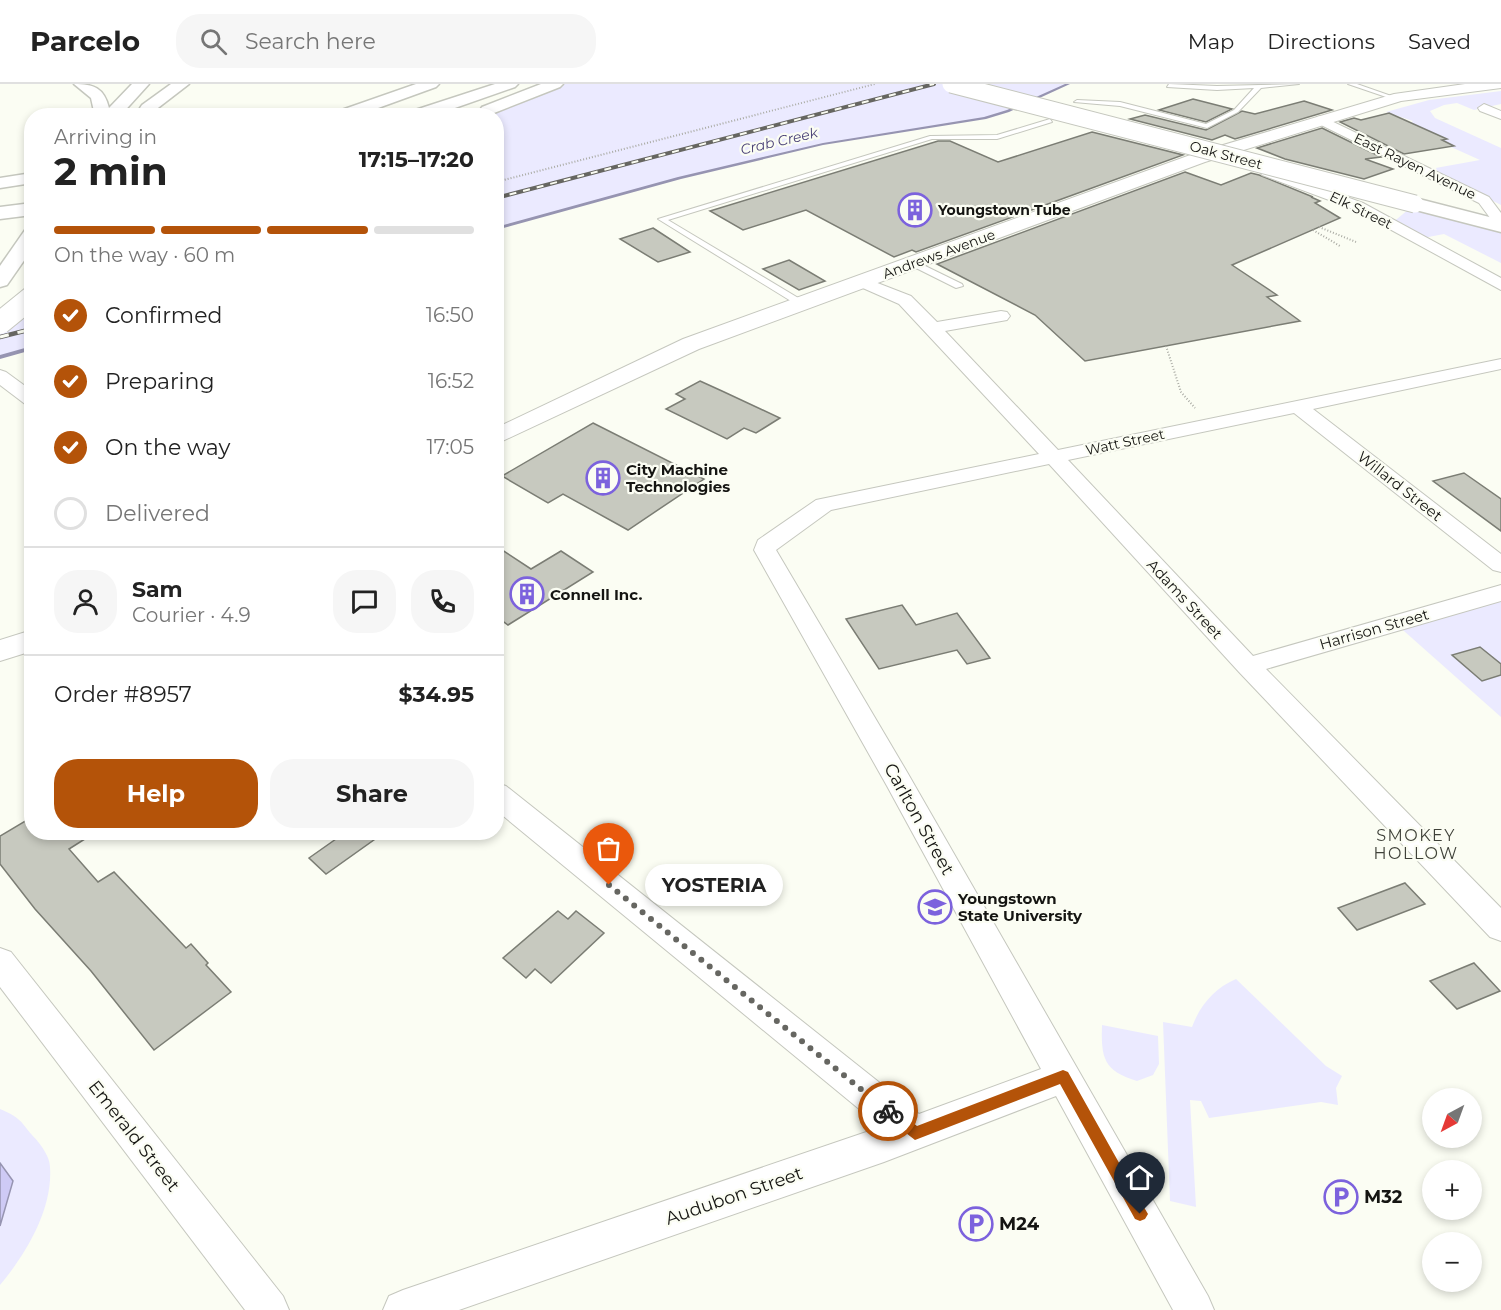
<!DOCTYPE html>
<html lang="en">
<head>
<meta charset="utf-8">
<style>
  body { margin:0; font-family:Montserrat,sans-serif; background:#f6f6f6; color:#222; height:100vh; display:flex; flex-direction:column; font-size:22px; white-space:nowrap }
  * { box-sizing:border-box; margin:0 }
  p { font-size:20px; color:#767676 }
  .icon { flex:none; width:33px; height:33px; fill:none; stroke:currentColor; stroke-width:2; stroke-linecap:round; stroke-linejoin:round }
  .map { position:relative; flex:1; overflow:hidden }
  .details { position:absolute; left:24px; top:24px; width:480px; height:732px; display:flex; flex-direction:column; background:#fff; border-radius:24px; box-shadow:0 3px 9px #0003 }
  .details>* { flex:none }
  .needle { width:39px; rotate:221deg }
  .controls { position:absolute; left:1422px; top:1004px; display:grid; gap:12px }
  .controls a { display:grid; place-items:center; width:60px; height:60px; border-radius:50%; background:#fff; box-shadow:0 3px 9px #0003; font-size:30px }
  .pin { position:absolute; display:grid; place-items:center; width:51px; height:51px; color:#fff; margin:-62px -26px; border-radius:50% 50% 50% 0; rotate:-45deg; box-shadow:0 0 6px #0007 }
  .pin .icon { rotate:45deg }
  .courier { position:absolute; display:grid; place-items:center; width:60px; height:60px; margin:-30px; border:4px solid #b45309; border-radius:50%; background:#fff; color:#222; box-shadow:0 2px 8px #0007 }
  .bubble { position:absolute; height:42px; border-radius:21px; background:#fff; box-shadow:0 3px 9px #0003; font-size:20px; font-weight:700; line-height:42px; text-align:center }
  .headline em { font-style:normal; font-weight:700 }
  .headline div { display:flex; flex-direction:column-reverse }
  .headline { display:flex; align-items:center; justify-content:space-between; height:102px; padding:0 30px }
  h1 { font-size:39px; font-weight:700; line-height:45px }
  .bar { display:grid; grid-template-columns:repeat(4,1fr); gap:9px 6px; align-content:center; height:72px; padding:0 30px }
  .bar i { height:8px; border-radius:4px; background:#e0e0e0 }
  .bar .active { background:#b45309 }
  .bar p { grid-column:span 4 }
  .line { display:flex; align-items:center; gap:15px; padding:0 30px; border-top:2px solid #e0e0e0 }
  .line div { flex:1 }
  .round { display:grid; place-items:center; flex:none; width:63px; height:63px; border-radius:24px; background:#f6f6f6 }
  ol { padding:0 30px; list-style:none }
  li { display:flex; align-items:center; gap:18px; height:66px }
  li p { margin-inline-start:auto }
  li .icon { padding:6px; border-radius:50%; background:#b45309; color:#fff; stroke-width:4 }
  li:last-child { color:#767676 }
  li i { width:33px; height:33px; border:3px solid #e0e0e0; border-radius:50% }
  .cta { display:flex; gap:12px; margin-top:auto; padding:12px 30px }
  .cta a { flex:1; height:69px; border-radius:24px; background:#b45309; color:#fff; font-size:24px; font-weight:700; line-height:69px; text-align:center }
  .cta a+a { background:#f6f6f6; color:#222 }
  header { display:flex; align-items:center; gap:36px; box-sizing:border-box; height:84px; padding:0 30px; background:#fff; border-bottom:2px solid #e0e0e0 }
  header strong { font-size:28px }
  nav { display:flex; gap:33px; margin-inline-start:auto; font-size:21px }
  .search { width:420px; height:54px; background:#f6f6f6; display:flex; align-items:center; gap:15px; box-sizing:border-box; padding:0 21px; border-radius:24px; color:#767676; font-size:22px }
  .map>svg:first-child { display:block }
  .green { fill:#ebeaff }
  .water { fill:#cecaf5; stroke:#9694b1; stroke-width:1.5 }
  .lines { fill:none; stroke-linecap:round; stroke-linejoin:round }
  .stream { fill:#9694b1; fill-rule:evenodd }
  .building { fill:#c7c9bf; stroke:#7b7d74; stroke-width:1.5 }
  .service-casing { stroke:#c5c7be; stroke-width:2 }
  .minor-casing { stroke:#c5c7be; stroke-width:2 }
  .tertiary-casing { stroke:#c5c7be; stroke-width:2 }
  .primary-casing { stroke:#c5c7be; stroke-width:3 }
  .motorway-casing { stroke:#c5c7be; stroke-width:3 }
  .path { stroke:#aaaba4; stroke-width:2; stroke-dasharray:1 2; stroke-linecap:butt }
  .service { fill:#fff; fill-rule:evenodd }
  .minor { fill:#fff; fill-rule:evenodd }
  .tertiary { fill:#fff; fill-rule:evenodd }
  .primary { fill:#fff; fill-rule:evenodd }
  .motorway { fill:#fff; fill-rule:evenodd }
  .rail-far1-casing { stroke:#666661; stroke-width:4 }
  .rail-casing { stroke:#666661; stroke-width:4.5 }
  .rail-far1 { stroke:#fbfdf3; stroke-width:2; stroke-dasharray:7; stroke-linecap:butt }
  .rail { stroke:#fbfdf3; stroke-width:3; stroke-dasharray:9; stroke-linecap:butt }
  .primary-bridge-casing { stroke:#c5c7be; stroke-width:19; stroke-linecap:butt }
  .motorway-bridge-casing { stroke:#c5c7be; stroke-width:24; stroke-linecap:butt }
  .primary-bridge { stroke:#fff; stroke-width:17 }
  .motorway-bridge { stroke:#fff; stroke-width:22 }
  .route { fill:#b45309 }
  .done { stroke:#666661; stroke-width:6; stroke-dasharray:0 10.8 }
  .labels { text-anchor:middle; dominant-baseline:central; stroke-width:4.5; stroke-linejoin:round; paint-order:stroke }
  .far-water-label { font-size:14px; font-style:italic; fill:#483f75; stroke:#fbfdf3 }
  .far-street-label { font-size:14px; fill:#151512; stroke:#fbfdf3 }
  .far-poi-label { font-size:14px; font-weight:bold; fill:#151512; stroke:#fbfdf3; text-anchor:start }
  .poi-label { font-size:15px; font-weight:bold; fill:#151512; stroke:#fbfdf3; text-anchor:start }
  .street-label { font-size:15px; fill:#151512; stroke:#fbfdf3 }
  .neighbourhood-label { font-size:16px; letter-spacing:1.5px; fill:#3f4139; stroke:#fbfdf3 }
  .near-street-label { font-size:18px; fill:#151512; stroke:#fbfdf3 }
  .near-poi-label { font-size:18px; font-weight:bold; fill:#151512; stroke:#fbfdf3; text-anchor:start }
</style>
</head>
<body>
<header>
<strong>Parcelo</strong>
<div class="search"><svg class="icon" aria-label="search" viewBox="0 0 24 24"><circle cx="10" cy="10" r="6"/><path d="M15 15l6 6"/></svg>Search here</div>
<nav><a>Map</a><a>Directions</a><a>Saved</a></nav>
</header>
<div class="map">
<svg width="1501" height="1226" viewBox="0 0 1501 1226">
  <rect width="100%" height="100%" fill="#fbfdf3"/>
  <!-- green -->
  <g class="green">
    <path d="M555 0H1068L1009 27 985 34 823 60 680 94 497 145 496 32H472Z"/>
    <path d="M1501 7V20L1474 26 1457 19 1444 21 1430 27 1435 34 1501 64V121L1430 85 1480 76 1451 63 1453 62 1442 56 1446 55 1411 39 1413 37 1386 28 1429 16Z"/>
    <path d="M1415 120 1501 142V179L1444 150 1418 155 1391 140Z"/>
    <path d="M31 213V264L0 273V239Z"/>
    <path d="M1501 509V633L1395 539Z"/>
    <path d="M1236 895 1326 982 1342 992 1336 1004 1338 1021 1321 1018 1209 1034 1201 1017 1190 1016 1196 1123 1170 1117 1163 938 1192 943C1200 921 1215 904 1236 895Z"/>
    <path d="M1102 941 1158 952 1159 980 1153 991 1137 997C1103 987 1101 973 1102 941Z"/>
    <path d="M0 1025C20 1034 19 1035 32 1051 39 1058 50 1072 50 1083 53 1125 26 1170 0 1201Z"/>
  </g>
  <!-- water -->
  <path class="water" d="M0 1079 13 1097 0 1142Z"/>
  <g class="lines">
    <!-- stream -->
    <g class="stream">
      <path d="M1065 0H1070L1009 28 986 35 823 61 681 95 496 146V143L678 93 823 59 984 33 1007 26Z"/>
      <path d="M32 262V266L0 275V271Z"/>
    </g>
  </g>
  <!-- building -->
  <g class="building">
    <path d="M1193 15 1232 25 1206 38 1159 26Z"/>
    <path d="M1304 17 1332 26 1235 55 1225 51 1212 56 1130 35 1145 31 1206 46 1242 27 1255 30Z"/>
    <path d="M1389 29 1447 55 1442 56 1454 62 1404 70 1340 38 1354 34 1361 36Z"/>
    <path d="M1322 44 1381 73 1365 75 1393 85 1364 95 1285 75 1257 64Z"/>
    <path d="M1092 48 1183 71 916 168 912 166 894 173 806 126 743 146 710 127 938 57H950L998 78Z"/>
    <path d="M1185 88 1221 101 1251 89 1259 91 1313 113H1311L1320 117 1315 119 1340 134 1232 181 1277 211 1267 213 1300 237 1085 277 1035 231 937 180Z"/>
    <path d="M653 144 690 168 658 178 620 155Z"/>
    <path d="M789 176 825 197 799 206 763 185Z"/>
    <path d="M700 297 722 307 780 334 756 349 744 344 727 355 666 325 685 315 676 310Z"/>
    <path d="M593 339 704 395 628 446 563 410 548 419 502 392Z"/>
    <path d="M1464 389 1501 415V447L1433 397Z"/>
    <path d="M496 462 531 485 561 467 593 488 508 541 496 532Z"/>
    <path d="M902 521 916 541 957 529 990 574 967 580 957 566 879 585 846 535Z"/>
    <path d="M1480 563 1501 580V591L1482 597 1452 571Z"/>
    <path d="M32 733V748H96L69 765 98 798 114 788 186 864 191 860 208 879 206 881 231 908 154 966 91 887 35 825 0 780V752Z"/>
    <path d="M346 748H385L326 790 309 774Z"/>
    <path d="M1405 799 1425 820 1357 846 1338 824Z"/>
    <path d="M558 827 568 835 576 827 604 849 551 899 535 885 526 894 503 874Z"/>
    <path d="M1474 879 1500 907 1457 925 1430 897Z"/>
  </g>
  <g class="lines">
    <!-- service casing -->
    <g class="service-casing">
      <g id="service">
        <path d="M1169 0 1217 2 1299 0 1261 4 1238 28 1207 44 1120 22 1074 18 1077 16 1120 18 1206 40 1234 26 1254 4 1217 6 1167 3Z"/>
        <path d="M1348 0H1357L1397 14 1392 15Z"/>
        <path d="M1050 35 1052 38 997 55H932L668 136 805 218V222H799L658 135 930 52 997 51Z"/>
        <path d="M913 176 962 200 963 202 956 204 910 181 909 179Z"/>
      </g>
    </g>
    <!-- minor casing -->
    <g class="minor-casing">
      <g id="minor">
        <path d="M1484 20 1501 27V35L1480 27 1478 24Z"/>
        <path d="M1321 32 1489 113 1501 129V143L1496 142 1479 119 1317 39 1315 36 1317 33Z"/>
        <path d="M1267 84 1363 119 1501 194V206L1353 125 1262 91 1260 88Z"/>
        <path d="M862 193 911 212 937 238 1001 227 1007 228 1010 232 1007 236 945 247 1058 366 1501 275V285L1313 325 1501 470V488L1493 486 1294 329 1068 376 1253 572 1501 501V517L1266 585 1501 824V857L1490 853 1239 588 1049 380 831 426 776 466 907 688 1208 1212 1214 1226H1173L1056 1012 884 1078 459 1226H383L389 1212 403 1206 881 1043 496 726V699L506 702 919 1030 1041 985 887 702 754 466 758 456 816 416 1039 370 899 220 856 201 854 198Z"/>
        <path d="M0 286 6 288 32 307V322L25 320 0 301Z"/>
        <path d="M0 864 11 868 283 1212 289 1226H245L0 903Z"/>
      </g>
    </g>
    <!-- tertiary casing -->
    <g class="tertiary-casing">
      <g id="tertiary">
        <path d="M1465 0H1501V4L1401 17 1205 78 699 265 496 360V344L683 255 1193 70 1394 10Z"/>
        <path d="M32 546V567L0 577V556Z"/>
      </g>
    </g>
    <!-- primary casing -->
    <g class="primary-casing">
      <path id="primary" d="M1415 114 1501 136V148L1408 124 1406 120 1408 116Z"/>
    </g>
    <!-- motorway casing -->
    <g class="motorway-casing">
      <g id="motorway">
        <path d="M74 0C94 0 104 4 109 24L132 0H149L120 32H95L91 14Z"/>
        <path d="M171 0H189L154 27H142L140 24 142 21Z"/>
        <path d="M416 0H439L436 3 356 32H331L333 29Z"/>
        <path d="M495 0H518L515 3 432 32H404L406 29Z"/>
        <path d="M541 0H563L560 3 494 29 488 31 480 26 482 23Z"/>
        <path d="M32 89V99L0 104V94Z"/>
        <path d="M32 119V131L0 135V123Z"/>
        <path d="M32 144V165L7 201 0 203V182L25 146Z"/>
      </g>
    </g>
    <!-- path -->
    <g class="path">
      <path d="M496 98 875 0"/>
      <path d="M1319 143 1356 158"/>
      <path d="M1313 146 1340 162"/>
      <path d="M1166 262 1181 308 1195 324"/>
    </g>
    <!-- service -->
    <use href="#service" class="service"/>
    <!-- minor -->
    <use href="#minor" class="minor"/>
    <!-- tertiary -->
    <use href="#tertiary" class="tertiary"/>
    <!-- primary -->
    <use href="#primary" class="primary"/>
    <!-- motorway -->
    <use href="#motorway" class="motorway"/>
    <!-- rail-far1 casing -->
    <g class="rail-far1-casing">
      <path id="rail-far1" d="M496 114 934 0"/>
    </g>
    <!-- rail casing -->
    <g class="rail-casing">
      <path id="rail" d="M0 253 32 245"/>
    </g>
    <!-- rail-far1 -->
    <use href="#rail-far1" class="rail-far1"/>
    <!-- rail -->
    <use href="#rail" class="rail"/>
    <!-- primary-bridge casing -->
    <g class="primary-bridge-casing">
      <path id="primary-bridge" d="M951 0 1415 120"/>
    </g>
    <!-- motorway-bridge casing -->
    <g class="motorway-bridge-casing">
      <path id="motorway-bridge" d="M0 239 32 213"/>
    </g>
    <!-- primary-bridge -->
    <use href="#primary-bridge" class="primary-bridge"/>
    <!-- motorway-bridge -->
    <use href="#motorway-bridge" class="motorway-bridge"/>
  </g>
  <!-- route -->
  <path class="route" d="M1063 986 1068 988 1145 1125 1148 1130 1145 1135 1140 1137 1135 1135 1060 1000 915 1056 884 1032 882 1027 884 1023 888 1021 893 1023 917 1042Z"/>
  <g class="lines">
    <!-- done -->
    <path class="done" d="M609 801 888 1027"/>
  </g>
  <!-- icons -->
  <defs>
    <g id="building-ring" transform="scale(1.725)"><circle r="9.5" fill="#fbfdf3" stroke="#7c62dd" stroke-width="1.5"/><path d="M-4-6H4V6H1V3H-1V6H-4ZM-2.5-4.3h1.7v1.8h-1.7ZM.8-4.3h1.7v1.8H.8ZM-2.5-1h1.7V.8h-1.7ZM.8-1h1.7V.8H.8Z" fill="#7c62dd"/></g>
    <g id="university-ring" transform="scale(1.725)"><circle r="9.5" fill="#fbfdf3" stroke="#7c62dd" stroke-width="1.5"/><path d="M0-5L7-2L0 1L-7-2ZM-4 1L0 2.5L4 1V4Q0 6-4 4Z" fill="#7c62dd"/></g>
    <g id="parking-ring" transform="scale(1.725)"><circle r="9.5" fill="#fbfdf3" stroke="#7c62dd" stroke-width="1.5"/><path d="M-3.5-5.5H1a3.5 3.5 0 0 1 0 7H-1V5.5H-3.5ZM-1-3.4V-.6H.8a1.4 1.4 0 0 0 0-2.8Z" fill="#7c62dd"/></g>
  </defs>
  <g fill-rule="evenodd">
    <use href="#building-ring" x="915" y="126"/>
    <use href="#building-ring" x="603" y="394"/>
    <use href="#building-ring" x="527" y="510"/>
    <use href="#university-ring" x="935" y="823"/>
    <use href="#parking-ring" x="1341" y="1113"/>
    <use href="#parking-ring" x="976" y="1140"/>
  </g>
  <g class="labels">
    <!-- far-water labels -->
    <g class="far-water-label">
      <text transform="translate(779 57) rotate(-13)">Crab Creek</text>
    </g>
    <!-- far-street labels -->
    <g class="far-street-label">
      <text transform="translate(1226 71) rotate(15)">Oak Street</text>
      <text transform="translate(1415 82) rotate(26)">East Rayen Avenue</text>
      <text transform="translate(1361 126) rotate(26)">Elk Street</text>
      <text transform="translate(939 170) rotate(-20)">Andrews Avenue</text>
      <text transform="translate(1125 358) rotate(-12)">Watt Street</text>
    </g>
    <!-- far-poi labels -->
    <g class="far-poi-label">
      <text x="938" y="126">Youngstown Tube</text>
    </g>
    <!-- poi labels -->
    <g class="poi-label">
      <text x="626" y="385">City Machine<tspan x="626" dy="17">Technologies</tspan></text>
      <text x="550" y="510">Connell Inc.</text>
      <text x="958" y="814">Youngstown<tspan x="958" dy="17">State University</tspan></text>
    </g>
    <!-- street labels -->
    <g class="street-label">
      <text transform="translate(1400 402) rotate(38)">Willard Street</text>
      <text transform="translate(1185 515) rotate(47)">Adams Street</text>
      <text transform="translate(1374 545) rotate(-16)">Harrison Street</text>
    </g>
    <!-- neighbourhood labels -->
    <g class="neighbourhood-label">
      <text x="1416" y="751">SMOKEY<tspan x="1416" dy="18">HOLLOW</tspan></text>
    </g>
    <!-- near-street labels -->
    <g class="near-street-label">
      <text transform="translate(919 735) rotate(61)">Carlton Street</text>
      <text transform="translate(134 1052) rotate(52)">Emerald Street</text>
      <text transform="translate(734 1112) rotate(-19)">Audubon Street</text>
    </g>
    <!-- near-poi labels -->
    <g class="near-poi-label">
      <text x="1364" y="1113">M32</text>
      <text x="999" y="1140">M24</text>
    </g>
  </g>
</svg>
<div class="controls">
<a><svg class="needle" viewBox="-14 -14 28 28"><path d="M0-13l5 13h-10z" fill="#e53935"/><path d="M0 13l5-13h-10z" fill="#767676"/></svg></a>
<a>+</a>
<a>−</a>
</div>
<div class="pin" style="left:609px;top:801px;background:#ea580c"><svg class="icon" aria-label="bag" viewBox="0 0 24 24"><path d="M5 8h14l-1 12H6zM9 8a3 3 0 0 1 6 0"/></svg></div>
<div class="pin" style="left:1140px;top:1130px;background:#1f2937"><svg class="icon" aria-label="home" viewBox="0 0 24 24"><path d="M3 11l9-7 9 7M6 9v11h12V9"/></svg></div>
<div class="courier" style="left:888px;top:1027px"><svg class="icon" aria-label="bike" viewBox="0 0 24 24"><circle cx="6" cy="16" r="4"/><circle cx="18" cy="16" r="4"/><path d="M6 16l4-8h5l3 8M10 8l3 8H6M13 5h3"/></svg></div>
<div class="bubble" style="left:645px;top:780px;width:138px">YOSTERIA</div>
<section class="details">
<div class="headline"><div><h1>2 min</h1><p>Arriving in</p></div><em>17:15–17:20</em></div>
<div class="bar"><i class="active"></i><i class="active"></i><i class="active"></i><i></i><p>On the way · 60 m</p></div>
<ol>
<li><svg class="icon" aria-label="check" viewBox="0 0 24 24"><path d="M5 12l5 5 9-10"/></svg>Confirmed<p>16:50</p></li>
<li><svg class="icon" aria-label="check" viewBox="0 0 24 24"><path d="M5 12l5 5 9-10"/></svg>Preparing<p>16:52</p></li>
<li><svg class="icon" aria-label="check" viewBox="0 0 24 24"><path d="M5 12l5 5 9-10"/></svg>On the way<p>17:05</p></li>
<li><i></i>Delivered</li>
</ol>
<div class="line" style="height:108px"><a class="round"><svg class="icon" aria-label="person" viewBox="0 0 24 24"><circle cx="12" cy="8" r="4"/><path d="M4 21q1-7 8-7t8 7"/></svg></a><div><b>Sam</b><p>Courier · 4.9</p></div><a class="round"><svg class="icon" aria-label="chat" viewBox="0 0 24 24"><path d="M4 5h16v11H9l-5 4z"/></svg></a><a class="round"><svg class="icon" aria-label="phone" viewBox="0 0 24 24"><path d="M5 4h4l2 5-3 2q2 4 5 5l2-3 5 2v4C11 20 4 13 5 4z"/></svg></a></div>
<div class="line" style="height:78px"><div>Order #8957</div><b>$34.95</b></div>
<div class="cta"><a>Help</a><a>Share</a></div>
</section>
</div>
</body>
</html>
